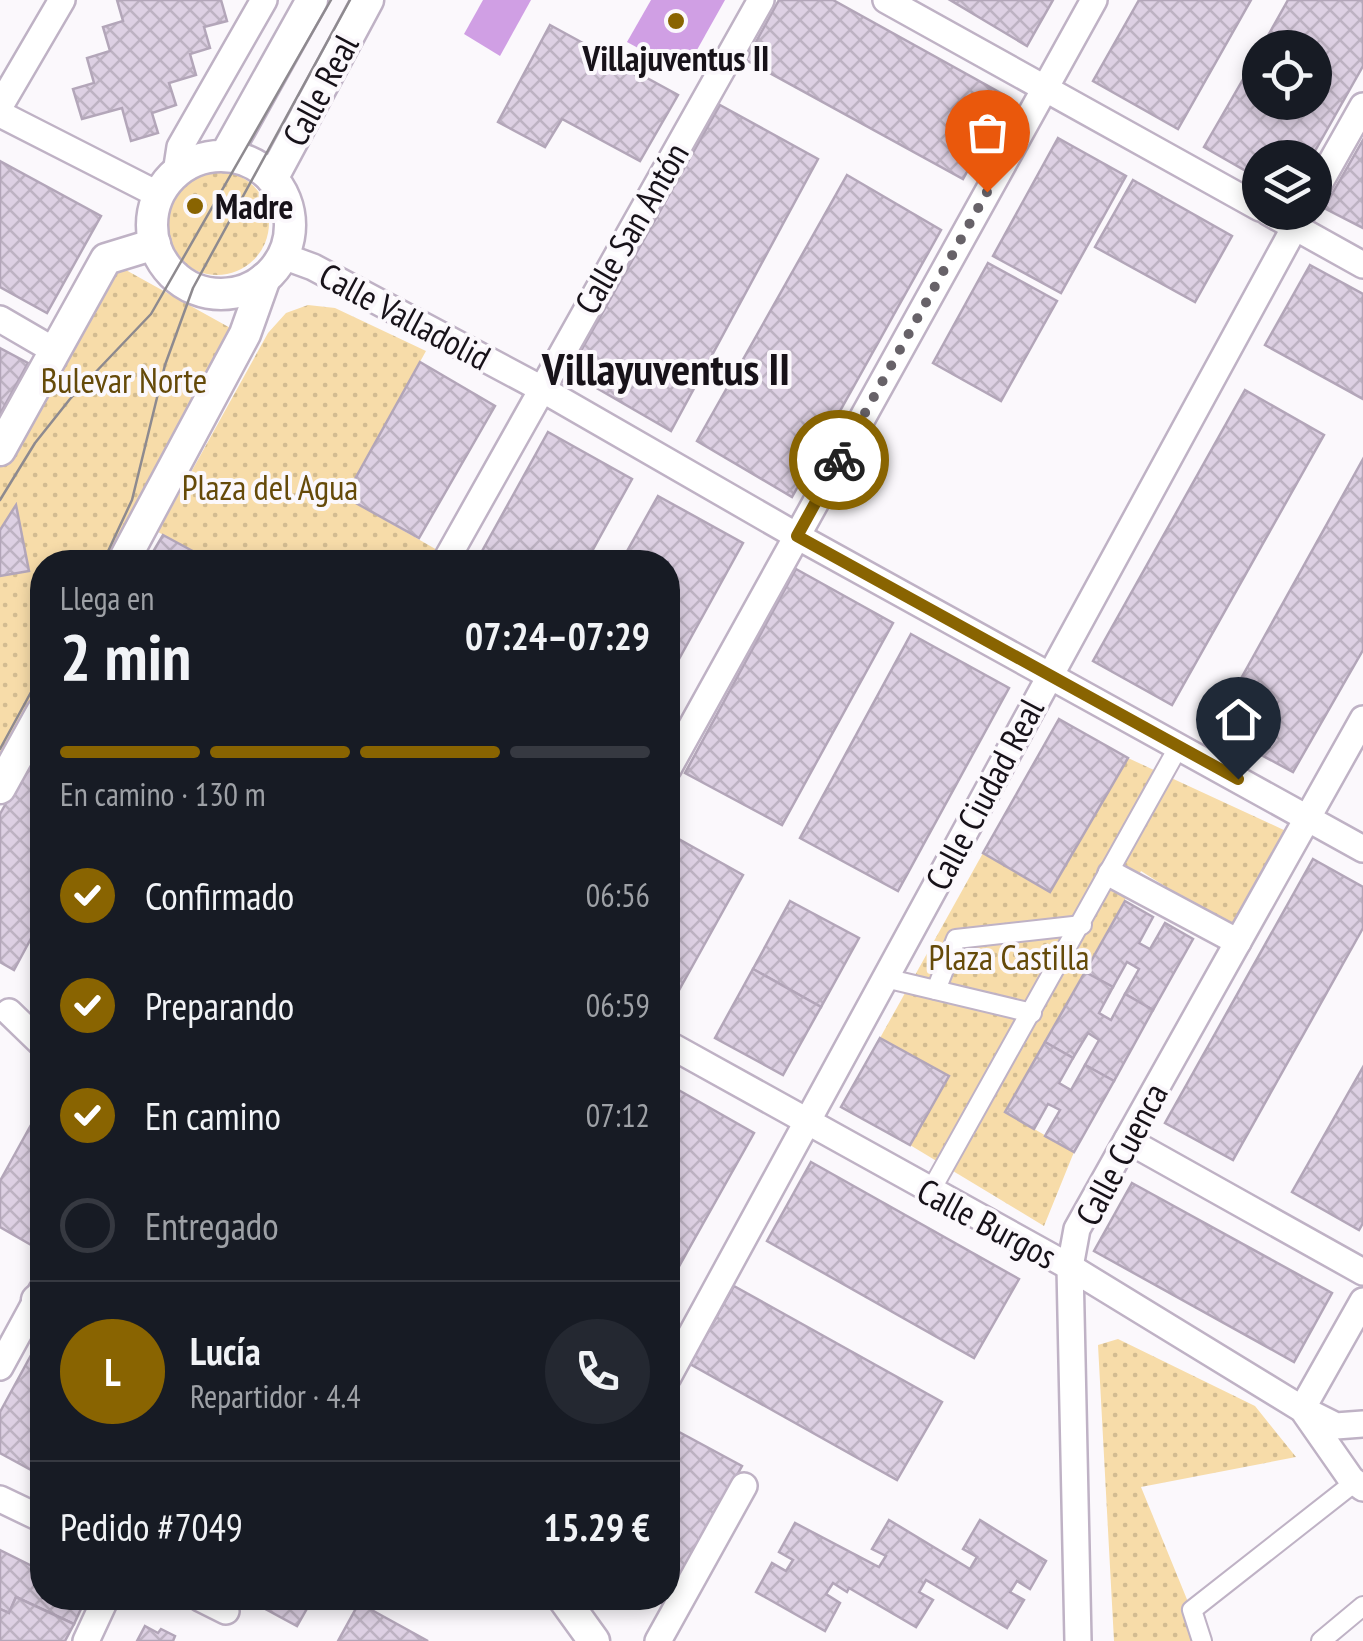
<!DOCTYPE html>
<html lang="es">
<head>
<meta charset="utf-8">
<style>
  body { margin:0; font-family:"PT Sans Narrow",sans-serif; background:#242831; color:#f1f3f6; height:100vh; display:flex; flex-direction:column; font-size:38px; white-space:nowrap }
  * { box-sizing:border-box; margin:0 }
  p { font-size:32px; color:#9ea1a6 }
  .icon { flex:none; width:55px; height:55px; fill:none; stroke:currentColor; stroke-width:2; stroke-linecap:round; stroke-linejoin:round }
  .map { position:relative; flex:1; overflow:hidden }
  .sheet { position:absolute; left:30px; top:550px; width:650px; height:1060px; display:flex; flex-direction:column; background:#171b24; border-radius:40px; box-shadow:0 5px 15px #0003 }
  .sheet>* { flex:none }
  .buttons { position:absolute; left:1242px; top:30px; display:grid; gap:20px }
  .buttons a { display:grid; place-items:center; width:90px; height:90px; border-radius:50%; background:#171b24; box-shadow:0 5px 15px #0003; font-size:50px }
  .pin { position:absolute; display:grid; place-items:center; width:85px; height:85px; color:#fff; margin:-102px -42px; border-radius:50% 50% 50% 0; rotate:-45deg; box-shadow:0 0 10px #0007 }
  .pin .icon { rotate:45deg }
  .courier { position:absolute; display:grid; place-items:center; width:100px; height:100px; margin:-50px; border:8px solid #896401; border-radius:50%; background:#fff; color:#222; box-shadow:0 2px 12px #0007 }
  .summary em { font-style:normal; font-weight:700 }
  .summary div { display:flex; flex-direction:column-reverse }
  .summary { display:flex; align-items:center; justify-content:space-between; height:170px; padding:0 30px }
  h1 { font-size:65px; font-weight:700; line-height:75px }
  .bar { display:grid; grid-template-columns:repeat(4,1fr); gap:15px 10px; align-content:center; height:120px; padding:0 30px }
  .bar i { height:12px; border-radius:8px; background:#363941 }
  .bar .selected { background:#896401 }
  .bar p { grid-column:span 4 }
  .line { display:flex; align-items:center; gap:25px; padding:0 30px; border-top:2px solid #363941 }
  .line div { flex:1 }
  .round { display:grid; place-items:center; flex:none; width:105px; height:105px; border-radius:52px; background:#242831 }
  ol { padding:0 30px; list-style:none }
  li { display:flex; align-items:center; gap:30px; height:110px }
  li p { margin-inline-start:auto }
  li .icon { padding:10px; border-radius:50%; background:#896401; color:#fff; stroke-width:4 }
  li:last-child { color:#9ea1a6 }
  li i { width:55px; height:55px; border:5px solid #363941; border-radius:50% }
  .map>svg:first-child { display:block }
  .green { fill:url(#green-dots) }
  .water { fill:#d09fe4 }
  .building { fill:url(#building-cross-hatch); stroke:#b3a6b9; stroke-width:2.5 }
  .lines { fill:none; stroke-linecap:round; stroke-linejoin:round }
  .pedestrian-casing { stroke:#bfb2c5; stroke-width:22 }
  .minor-casing { stroke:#bfb2c5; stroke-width:30 }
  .tertiary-casing { stroke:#bfb2c5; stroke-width:35 }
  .pedestrian { stroke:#fff; stroke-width:18 }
  .minor { stroke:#fff; stroke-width:25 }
  .tertiary { stroke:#fff; stroke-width:30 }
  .tram { stroke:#8e8a8f; stroke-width:2.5 }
  .done { stroke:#676268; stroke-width:10; stroke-dasharray:0 18 }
  .route { stroke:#896401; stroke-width:12 }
  .poi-dot { fill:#896401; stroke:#fbf8fc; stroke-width:4 }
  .labels { text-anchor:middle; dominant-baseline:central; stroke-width:8; stroke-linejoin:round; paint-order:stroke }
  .poi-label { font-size:35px; font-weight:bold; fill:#171219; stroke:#fbf8fc }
  .street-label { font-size:35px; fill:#171219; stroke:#fbf8fc }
  .park-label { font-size:35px; fill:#654a09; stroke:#fbf8fc }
  .district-label { font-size:45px; font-weight:bold; fill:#171219; stroke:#fbf8fc }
</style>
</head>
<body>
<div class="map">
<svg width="1363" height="1641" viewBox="0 0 1363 1641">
  <defs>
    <pattern id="green-dots" width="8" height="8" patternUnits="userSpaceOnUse" patternTransform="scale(2.5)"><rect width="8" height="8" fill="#f7dca9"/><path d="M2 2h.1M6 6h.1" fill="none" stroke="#d3bc91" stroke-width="1.8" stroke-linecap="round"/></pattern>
    <pattern id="building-cross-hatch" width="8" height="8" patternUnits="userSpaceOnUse" patternTransform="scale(2.5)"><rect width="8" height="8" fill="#ddd0e3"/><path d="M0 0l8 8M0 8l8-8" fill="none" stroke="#bdb2c2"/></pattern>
  </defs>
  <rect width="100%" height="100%" fill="#fbf8fc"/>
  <!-- green -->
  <g class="green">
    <circle cx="217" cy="223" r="52"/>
    <path d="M106 259 234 330 107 562H42V679L0 757V460Z"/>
    <path d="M308 305 335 308 426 351 345 497 458 562H213L158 532 268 333 286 313Z"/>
    <path d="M1128 758 1286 831 1232 929 1141 871 1005 1112 1074 1152 1044 1226 910 1145 880 1038 983 853 1050 892Z"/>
    <path d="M1118 1339 1255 1406 1296 1457 1141 1487 1204 1641H1114L1098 1345Z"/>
  </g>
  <!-- water -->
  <g class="water">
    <path d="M483 0H531L500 56 464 34Z"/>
    <path d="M651 0H725L684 73 627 42Z"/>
  </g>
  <!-- building -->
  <g class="building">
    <path d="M117 0H221L227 21 204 27 210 48 190 54 196 75 169 83 176 105 152 113 158 133 131 141 122 108 82 119 73 89 94 83 87 58 110 51 103 27 123 21Z"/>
    <path d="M779 0H833L1008 97 963 179 746 60Z"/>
    <path d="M950 0H1053L1027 46Z"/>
    <path d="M1139 0H1251L1178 129 1093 81Z"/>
    <path d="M1288 0H1363V66L1311 158H1260V179L1204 147 1260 50V102H1315V48H1261Z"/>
    <path d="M550 25 678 95 640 161 562 119 545 147 498 122Z"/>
    <path d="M720 105 818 159 671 431 569 372Z"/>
    <path d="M1058 138 1126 176 1061 293 993 256Z"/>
    <path d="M1363 140V228L1324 208Z"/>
    <path d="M0 161 101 216 47 313 0 287Z"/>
    <path d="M847 175 941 230 792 497 697 441Z"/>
    <path d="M1133 180 1232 236 1195 302 1095 247Z"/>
    <path d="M988 263 1057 301 1001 401 933 363Z"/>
    <path d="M1310 265 1363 294V399L1265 345Z"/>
    <path d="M0 348 28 363 0 414Z"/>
    <path d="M420 362 495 406 419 538 345 497Z"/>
    <path d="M1245 390 1324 435 1172 705 1093 661Z"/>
    <path d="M548 432 632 479 586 562H476Z"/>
    <path d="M1363 459V650L1293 772 1213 729Z"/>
    <path d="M658 496 743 543 668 679V562H621Z"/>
    <path d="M16 505 29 571 0 576V530Z"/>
    <path d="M163 535 213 562H147Z"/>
    <path d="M796 569 893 623 782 825 685 773Z"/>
    <path d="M911 634 1009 688 898 891 800 838Z"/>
    <path d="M1059 719 1128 758 1050 892 983 853Z"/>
    <path d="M42 738V918L14 970 0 962V814Z"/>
    <path d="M668 833 743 875 668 1010Z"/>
    <path d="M1313 859 1363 887V928L1233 1160 1165 1123Z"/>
    <path d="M790 901 859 938 821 1007 753 969Z"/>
    <path d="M1125 901 1153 917 1139 943 1150 949 1165 923 1193 939 1153 1010 1125 994 1139 969 1127 962 1113 987 1085 972Z"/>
    <path d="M753 969 821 1007 783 1075 715 1038Z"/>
    <path d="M1085 972 1113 987 1099 1013 1111 1020 1125 994 1153 1010 1114 1081 1085 1065 1099 1040 1088 1033 1073 1058 1045 1042Z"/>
    <path d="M880 1038 949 1076 910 1145 841 1107Z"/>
    <path d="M1045 1042 1073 1058 1059 1083 1071 1090 1085 1065 1114 1081 1074 1152 1045 1136 1060 1110 1048 1104 1034 1129 1005 1112Z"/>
    <path d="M1363 1067V1223L1359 1230 1292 1192Z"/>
    <path d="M675 1088 754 1133 668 1286V1102Z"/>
    <path d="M42 1105V1228L33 1246 0 1227V1181Z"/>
    <path d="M811 1162 1019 1279 974 1358 767 1241Z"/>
    <path d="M1132 1183 1332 1293 1294 1362 1094 1251Z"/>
    <path d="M734 1286 942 1402 897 1480 690 1364Z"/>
    <path d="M42 1335V1476L0 1453V1412Z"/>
    <path d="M668 1426 742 1466 665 1605 652 1598H668Z"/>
    <path d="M889 1520 970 1569 977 1557 963 1549 980 1520 1046 1561 1030 1589 1017 1581 1010 1592 1024 1600 1007 1628 926 1580 919 1592 933 1600 916 1627 849 1588 847 1592 833 1583 826 1594 840 1603 825 1631 756 1592 772 1563 786 1571 793 1560 779 1552 795 1523 879 1567 886 1556 872 1549Z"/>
    <path d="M0 1550 42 1571V1598H86L74 1624 16 1597 9 1613 0 1609Z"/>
    <path d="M16 1597 74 1624 65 1641H0V1609L9 1613Z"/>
    <path d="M245 1598H313L297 1626Z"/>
    <path d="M359 1603 428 1641H338Z"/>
    <path d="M145 1626 158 1633 161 1629 175 1636 173 1641H137Z"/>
  </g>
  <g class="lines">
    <!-- pedestrian casing -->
    <g class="pedestrian-casing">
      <g id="pedestrian">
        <path d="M885 978 1032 1013"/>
        <path d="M936 990 956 939 1082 925"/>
        <path d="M930 1192 1179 746"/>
        <path d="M1202 1641 1192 1610 1355 1482"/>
        <path d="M1321 1641 1363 1606"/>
      </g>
    </g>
    <!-- minor casing -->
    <g class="minor-casing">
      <g id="minor">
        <path d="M886 0 1260 208"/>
        <path d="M0 106 62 0"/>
        <path d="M0 114 159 195"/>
        <path d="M176 173 180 147 264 0"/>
        <path d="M1315 191 1363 106"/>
        <path d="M1268 212 1363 265"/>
        <path d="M283 256 313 267 540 388 797 536 1363 849"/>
        <path d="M0 319 55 351"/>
        <path d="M445 562 761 0"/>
        <path d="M668 769 1094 0"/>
        <path d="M1111 874 1238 942"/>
        <path d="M9 1012 42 1044"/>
        <path d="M668 1044 1070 1267 1302 1409 1336 1426 1363 1424"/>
        <path d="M1127 1140 1363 1272"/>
        <path d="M0 1367 42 1290"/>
        <path d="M668 1377 1303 212"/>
        <path d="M1302 1409 1363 1301"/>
        <path d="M1305 1413 1351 1479 1363 1488"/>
        <path d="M0 1499 42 1519"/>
        <path d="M200 1598 226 1611"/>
        <path d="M86 1641 106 1598"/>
        <path d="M658 1641 744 1486"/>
        <path d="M1078 1641 1070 1267 1077 1229 1363 719"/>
      </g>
    </g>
    <!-- tertiary casing -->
    <g class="tertiary-casing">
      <g id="tertiary">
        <path d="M225 156 312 0"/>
        <circle cx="221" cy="225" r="69"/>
        <path d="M272 179 368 0"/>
        <path d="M0 450 106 259 155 244"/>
        <path d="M123 562 245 334 265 278"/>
        <path d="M0 788 42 712"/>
        <path d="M37 1300 42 1303"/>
        <path d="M563 1598 594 1641"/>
      </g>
    </g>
    <!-- pedestrian -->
    <use href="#pedestrian" class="pedestrian"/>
    <!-- minor -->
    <use href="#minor" class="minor"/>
    <!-- tertiary -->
    <use href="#tertiary" class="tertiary"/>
    <!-- tram -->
    <g class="tram">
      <path d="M0 500 35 443 70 399 151 314 331 0"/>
      <path d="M103 562 132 500 165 365 193 288 350 0"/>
      <path d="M0 749 42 672"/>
    </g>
  </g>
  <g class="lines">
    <!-- done -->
    <path class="done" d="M839 460 987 192"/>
    <!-- route -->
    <path class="route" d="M839 460 797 536 1238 779"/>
  </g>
  <!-- markers -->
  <g class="poi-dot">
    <circle cx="676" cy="21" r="10"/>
    <circle cx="195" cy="206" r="10"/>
  </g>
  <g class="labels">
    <!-- poi labels -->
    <g class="poi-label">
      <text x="676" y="58">Villajuventus II</text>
      <text x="215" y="206" text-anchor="start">Madre</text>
    </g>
    <!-- street labels -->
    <g class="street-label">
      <text transform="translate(320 90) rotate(-62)">Calle Real</text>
      <text transform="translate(631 228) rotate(-60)">Calle San Antón</text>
      <text transform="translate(405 316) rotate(28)">Calle Valladolid</text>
      <text transform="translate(984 794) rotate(-62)">Calle Ciudad Real</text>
      <text transform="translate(1121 1154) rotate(-62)">Calle Cuenca</text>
      <text transform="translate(987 1223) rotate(28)">Calle Burgos</text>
    </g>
    <!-- park labels -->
    <g class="park-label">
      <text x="124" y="380">Bulevar Norte</text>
      <text x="270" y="487">Plaza del Agua</text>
      <text x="1009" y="957">Plaza Castilla</text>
    </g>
    <!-- district labels -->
    <g class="district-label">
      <text x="666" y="368">Villayuventus II</text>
    </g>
  </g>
</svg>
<div class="buttons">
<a><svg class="icon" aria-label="locate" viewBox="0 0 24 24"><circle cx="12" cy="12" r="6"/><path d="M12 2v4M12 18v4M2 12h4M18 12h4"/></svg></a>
<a><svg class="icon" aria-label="layers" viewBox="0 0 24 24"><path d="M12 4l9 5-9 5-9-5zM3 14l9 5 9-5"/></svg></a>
</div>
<div class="pin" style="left:987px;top:192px;background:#ea580c"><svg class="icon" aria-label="bag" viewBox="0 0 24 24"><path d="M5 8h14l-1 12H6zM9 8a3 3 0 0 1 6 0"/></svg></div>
<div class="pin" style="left:1238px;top:779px;background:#1f2937"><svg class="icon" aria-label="home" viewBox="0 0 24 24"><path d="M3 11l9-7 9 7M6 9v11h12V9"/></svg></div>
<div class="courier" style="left:839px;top:460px"><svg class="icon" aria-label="bike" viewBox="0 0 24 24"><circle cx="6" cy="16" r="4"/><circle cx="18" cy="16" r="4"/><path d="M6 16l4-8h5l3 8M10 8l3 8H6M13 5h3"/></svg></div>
<section class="sheet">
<div class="summary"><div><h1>2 min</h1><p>Llega en</p></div><em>07:24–07:29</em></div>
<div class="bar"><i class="selected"></i><i class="selected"></i><i class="selected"></i><i></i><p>En camino · 130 m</p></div>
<ol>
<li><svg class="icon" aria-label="check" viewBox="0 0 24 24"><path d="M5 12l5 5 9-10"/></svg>Confirmado<p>06:56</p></li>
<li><svg class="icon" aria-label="check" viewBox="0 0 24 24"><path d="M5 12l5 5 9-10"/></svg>Preparando<p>06:59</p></li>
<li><svg class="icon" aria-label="check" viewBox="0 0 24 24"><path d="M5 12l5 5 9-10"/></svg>En camino<p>07:12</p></li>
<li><i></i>Entregado</li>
</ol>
<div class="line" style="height:180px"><b class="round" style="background:#896401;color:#fff">L</b><div><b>Lucía</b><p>Repartidor · 4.4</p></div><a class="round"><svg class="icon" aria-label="phone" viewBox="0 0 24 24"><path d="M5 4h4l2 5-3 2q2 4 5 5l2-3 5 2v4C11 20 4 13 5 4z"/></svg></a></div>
<div class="line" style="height:130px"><div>Pedido #7049</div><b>15.29 €</b></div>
</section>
</div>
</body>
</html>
